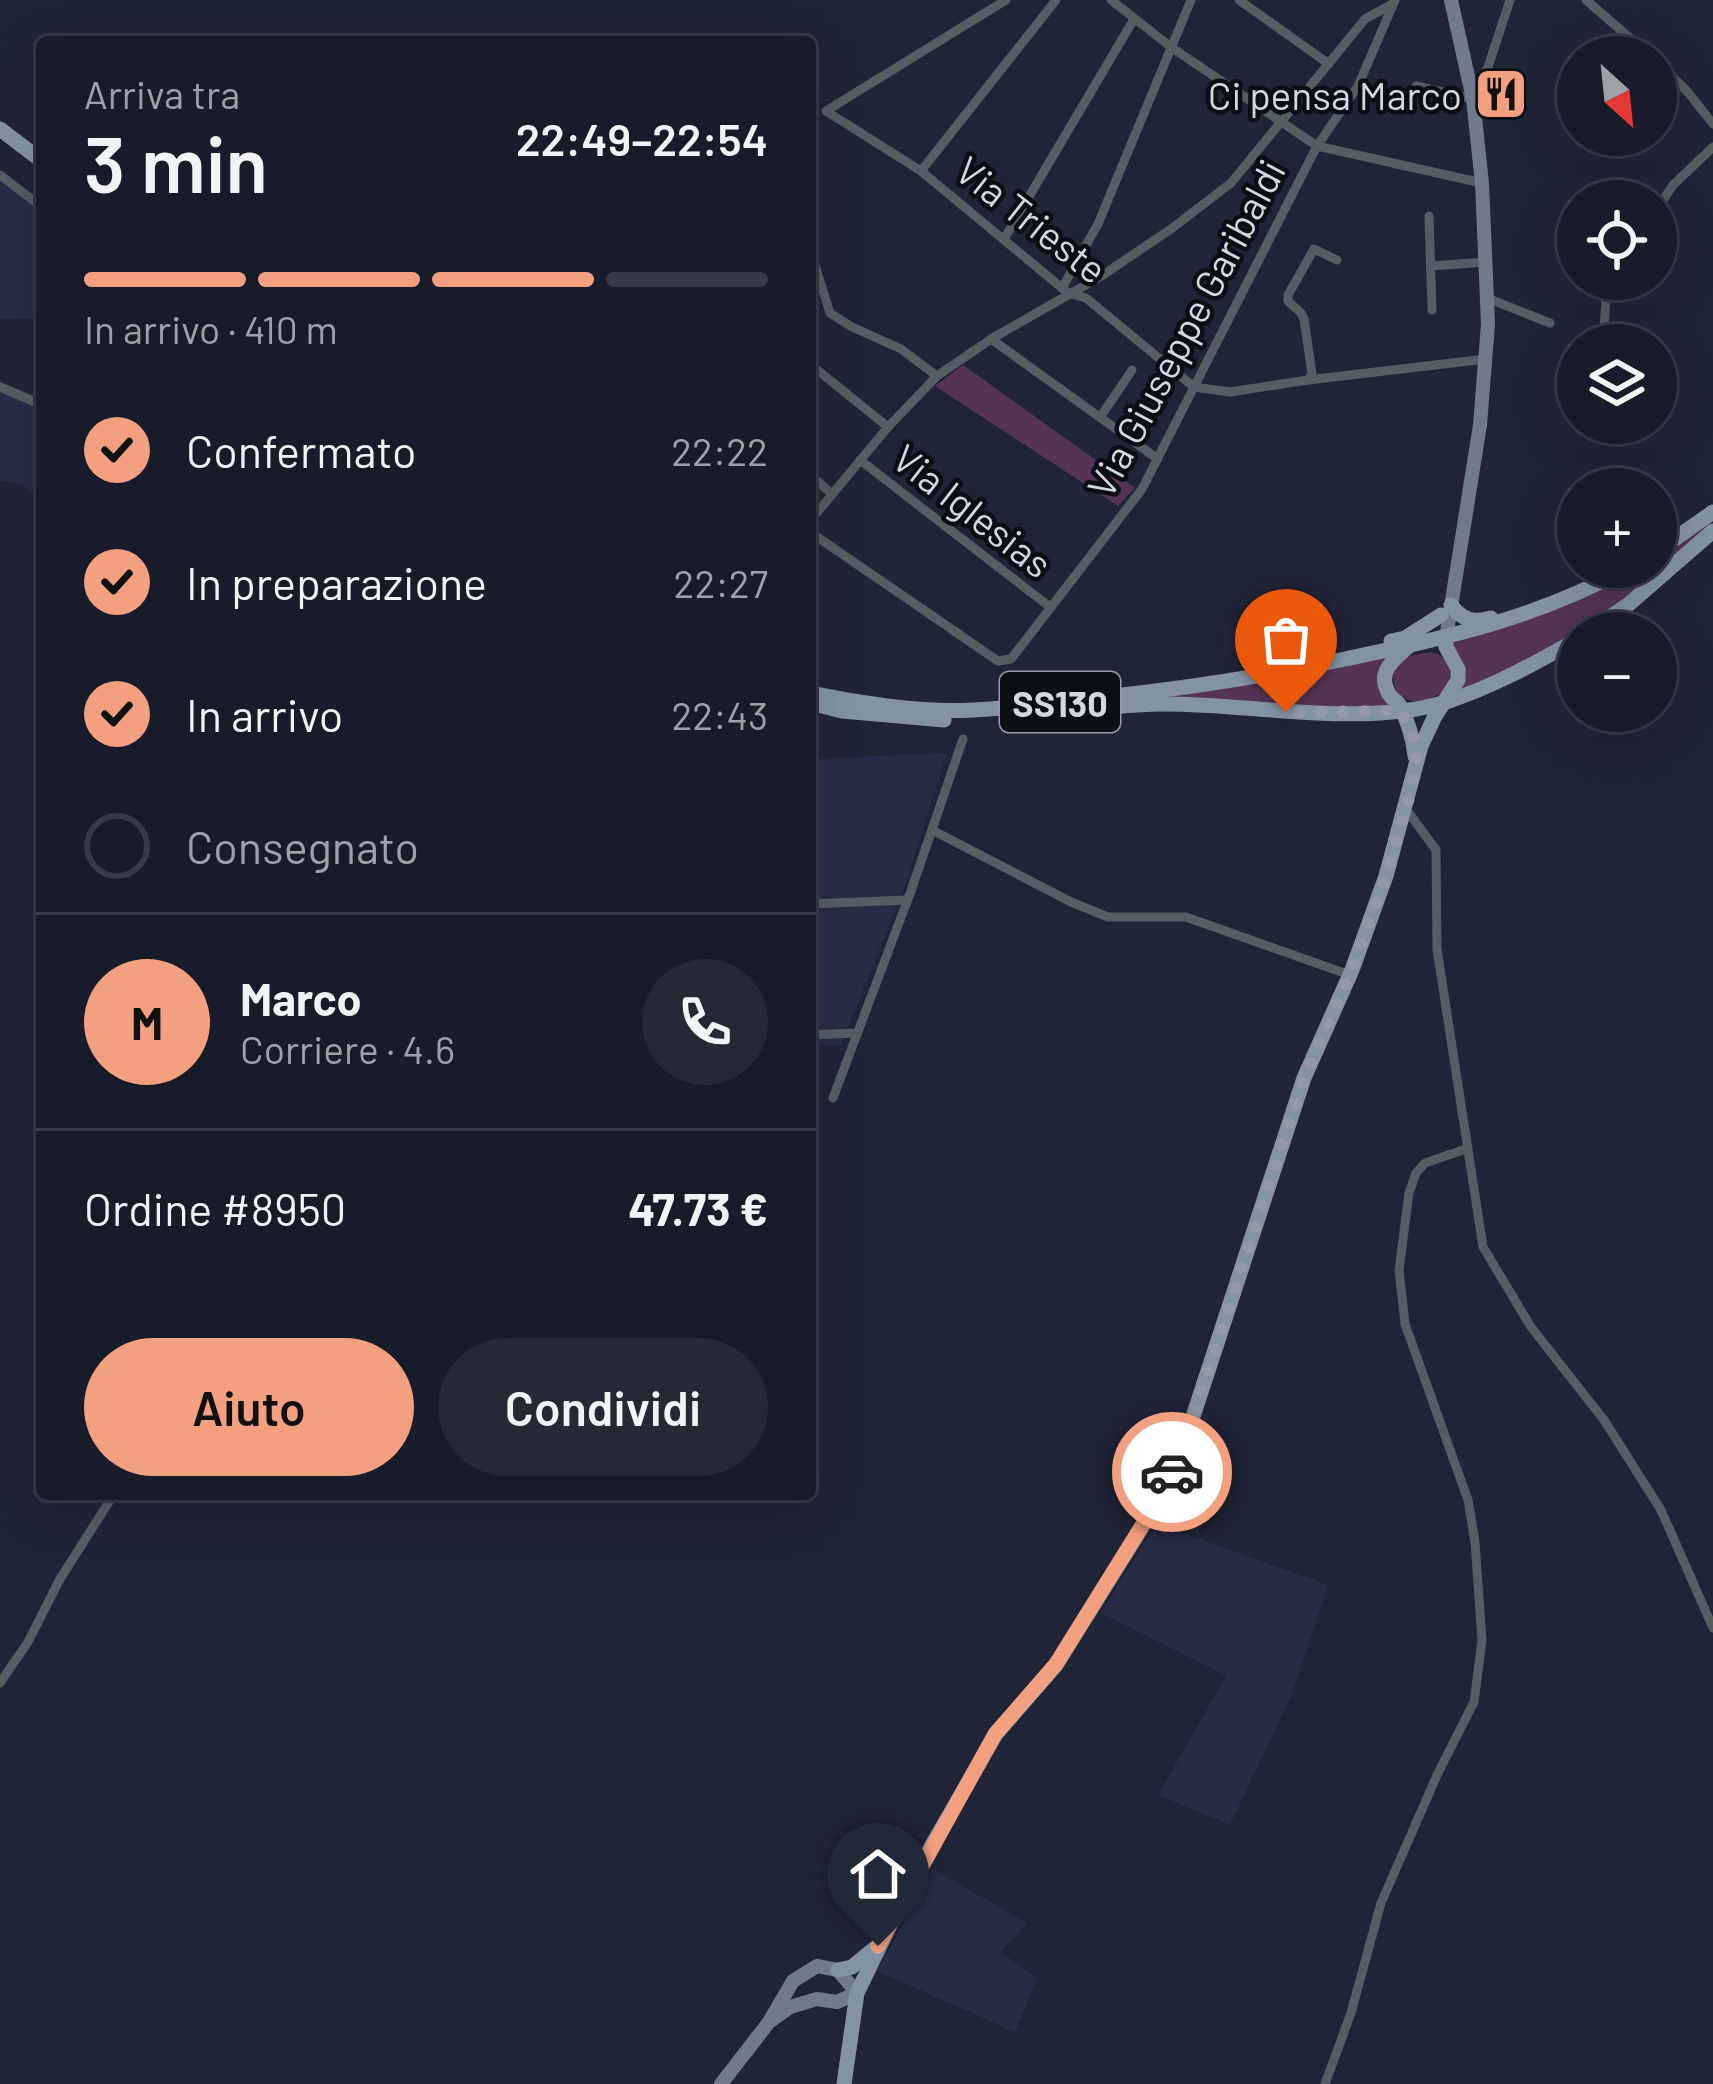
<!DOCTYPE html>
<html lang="it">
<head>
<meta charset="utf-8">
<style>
  body { margin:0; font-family:Barlow,sans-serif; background:#252835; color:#f1f3f6; height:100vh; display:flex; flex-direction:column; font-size:45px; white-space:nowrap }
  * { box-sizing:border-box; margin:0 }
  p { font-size:39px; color:#9fa1a8 }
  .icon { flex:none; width:66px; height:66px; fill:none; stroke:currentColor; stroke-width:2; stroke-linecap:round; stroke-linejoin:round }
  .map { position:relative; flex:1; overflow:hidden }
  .panel { position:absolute; left:36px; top:36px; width:780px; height:1464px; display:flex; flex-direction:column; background:#181b29; border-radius:12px; box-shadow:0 12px 48px #0002,0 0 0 3px #363946 }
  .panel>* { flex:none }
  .needle { width:78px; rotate:153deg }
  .tools { position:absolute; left:1557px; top:36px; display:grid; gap:24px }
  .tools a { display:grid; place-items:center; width:120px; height:120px; border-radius:50%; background:#181b29; box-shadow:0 12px 48px #0002,0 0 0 3px #363946; font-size:60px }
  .pin { position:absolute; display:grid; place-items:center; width:102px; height:102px; color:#fff; margin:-123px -51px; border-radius:50% 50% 50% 0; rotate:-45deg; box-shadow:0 0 12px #0007 }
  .pin .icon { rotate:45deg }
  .courier { position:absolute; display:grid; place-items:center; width:120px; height:120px; margin:-60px; border:9px solid #f2a07f; border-radius:50%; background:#fff; color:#222; box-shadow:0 3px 15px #0007 }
  .head em { font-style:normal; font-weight:600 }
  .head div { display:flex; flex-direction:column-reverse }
  .head { display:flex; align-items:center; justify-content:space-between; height:204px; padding:0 48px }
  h1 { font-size:78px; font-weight:600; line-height:90px }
  .bar { display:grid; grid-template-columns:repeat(4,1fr); gap:18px 12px; align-content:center; height:144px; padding:0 48px }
  .bar i { height:15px; border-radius:9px; background:#363946 }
  .bar .current { background:#f2a07f }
  .bar p { grid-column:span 4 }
  .line { display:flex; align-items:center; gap:30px; padding:0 48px; border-top:3px solid #363946 }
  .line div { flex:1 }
  .round { display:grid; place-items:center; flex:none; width:126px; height:126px; border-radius:63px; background:#252835 }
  ol { padding:0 48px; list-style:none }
  li { display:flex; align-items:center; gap:36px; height:132px }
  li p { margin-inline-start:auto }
  li .icon { padding:12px; border-radius:50%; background:#f2a07f; color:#111; stroke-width:4 }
  li:last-child { color:#9fa1a8 }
  li i { width:66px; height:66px; border:6px solid #363946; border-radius:50% }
  .button { display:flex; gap:24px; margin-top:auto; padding:24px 48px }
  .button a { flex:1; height:138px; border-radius:72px; background:#f2a07f; color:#111; font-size:48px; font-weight:600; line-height:138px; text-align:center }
  .button a+a { background:#252835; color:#f1f3f6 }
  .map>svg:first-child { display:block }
  .built { fill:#282d46 }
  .green { fill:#543355 }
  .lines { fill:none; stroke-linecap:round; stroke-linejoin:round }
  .street { stroke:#545c64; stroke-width:9 }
  .secondary { stroke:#6f7b88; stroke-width:14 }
  .primary { stroke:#8393a4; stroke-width:15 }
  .done { stroke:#9498a7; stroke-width:12; stroke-dasharray:0 21.6 }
  .route { stroke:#f2a07f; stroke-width:15 }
  .labels { text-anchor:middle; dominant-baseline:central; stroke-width:9; stroke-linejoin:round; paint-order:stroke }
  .shield { fill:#0c0e16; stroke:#979aa6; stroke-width:3 }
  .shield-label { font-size:36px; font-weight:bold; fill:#d3d6e3 }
  .poi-label { font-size:39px; fill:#d3d6e3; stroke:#0c0e16; text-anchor:end }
  .street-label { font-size:39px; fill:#d3d6e3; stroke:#0c0e16 }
</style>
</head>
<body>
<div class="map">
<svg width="1713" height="2084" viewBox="0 0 1713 2084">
  <rect width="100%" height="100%" fill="#202437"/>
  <!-- built -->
  <g class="built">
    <path d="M0 174 42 207V319H0Z"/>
    <path d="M0 382 42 397V499L23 485 0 481Z"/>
    <path d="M947 753 904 888 841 1045 810 1046V759Z"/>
    <path d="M1157 1524 1328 1585 1291 1696 1230 1825 1158 1795 1226 1676 1101 1613Z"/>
    <path d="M933 1869 1027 1923 1000 1952 1037 1977 1015 2032 877 1971Z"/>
  </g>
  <!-- green -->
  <g class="green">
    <path d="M963 365 1135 488 1118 506 935 386Z"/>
    <path d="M1713 522C1680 554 1646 587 1608 615 1563 648 1510 670 1459 693L1451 644C1497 630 1543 615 1587 596 1610 585 1630 567 1656 567V559Z"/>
    <path d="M1432 652C1453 659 1453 675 1444 692 1436 696 1425 701 1416 701 1393 701 1385 672 1404 659 1411 654 1423 654 1432 652Z"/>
    <path d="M1389 656 1391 708 1346 709 1164 697Z"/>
  </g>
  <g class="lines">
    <!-- street -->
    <g class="street">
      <path d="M1006 0 826 111 921 171 1062 288 1068 293 1086 298 1194 387 1230 392 1308 380 1486 359"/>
      <path d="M1111 0 1171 47 1317 146 1482 183"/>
      <path d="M1239 0 1329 64"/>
      <path d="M1586 0 1652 57"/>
      <path d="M1656 61 1687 91 1713 124"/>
      <path d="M1416 86 1473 99 1488 67 1510 0"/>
      <path d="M921 171 1056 0"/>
      <path d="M0 175 42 207"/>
      <path d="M1656 211 1673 185 1713 147"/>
      <path d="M1429 216 1432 310"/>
      <path d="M1004 239 1134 19"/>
      <path d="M814 262 830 313 850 326 901 349 937 376"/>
      <path d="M1431 266 1486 262"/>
      <path d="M1062 288 1098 224 1191 0"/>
      <path d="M1487 298 1550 323"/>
      <path d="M991 339 1158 459"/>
      <path d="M1603 345 1606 298 1612 279"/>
      <path d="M810 364 888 427"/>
      <path d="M1308 380 1312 374 1304 319 1301 313 1288 301V295L1314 249 1337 260"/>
      <path d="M0 387 42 405"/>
      <path d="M1101 416 1132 370"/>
      <path d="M860 460 1050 607"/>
      <path d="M810 475 832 494"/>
      <path d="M810 521 888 427 937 376 991 339 1103 275 1171 229 1231 183 1365 19 1394 3"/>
      <path d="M810 532 998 661 1011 659 1142 489 1317 146 1358 86 1395 0"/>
      <path d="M1406 809 1436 850 1437 949 1483 1247 1531 1327 1604 1420 1661 1510 1713 1628"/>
      <path d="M932 830 1071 902 1108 917H1186L1350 975"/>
      <path d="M810 904 907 900"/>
      <path d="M810 1035 856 1033"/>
      <path d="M833 1098 911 891 963 739"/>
      <path d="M0 1683 28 1642 60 1579 114 1494"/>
      <path d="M1325 2084 1351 2013 1381 1903 1438 1773 1474 1702 1482 1640 1475 1542 1468 1500 1405 1324 1399 1270 1409 1193 1416 1173 1425 1163 1466 1149"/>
    </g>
    <!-- secondary -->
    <g class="secondary">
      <path d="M1446 638 1480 425 1488 324 1482 183 1473 99 1451 0"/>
      <path d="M721 2084 769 2022 793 1981 817 1966 838 1970 857 1993 837 2002 817 1999 790 2007 769 2022"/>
    </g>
    <!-- primary -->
    <g class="primary">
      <path d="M0 129 42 161"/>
      <path d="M1656 552 1713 512"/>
      <path d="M1451 605C1462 620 1473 623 1491 618"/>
      <path d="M1587 633 1629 604 1713 531"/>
      <path d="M1391 641 1405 638 1441 615"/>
      <path d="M1408 647C1395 658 1378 671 1387 690 1391 700 1395 698 1400 706 1408 721 1413 739 1415 756"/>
      <path d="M810 693C863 703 919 713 973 710 1004 709 1034 704 1064 701 1159 692 1252 679 1345 659 1449 637 1535 619 1630 567"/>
      <path d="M810 703 842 711 944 720"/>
      <path d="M1015 717C1064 712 1113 705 1162 704 1250 703 1361 728 1446 702 1492 687 1536 663 1578 639"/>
      <path d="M838 1970 852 1967 875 1948"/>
      <path d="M844 2084 857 1993 912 1880 996 1734 1056 1665 1164 1492 1186 1438 1304 1078 1352 970 1386 876 1421 746 1434 718 1458 680V669L1446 647V638"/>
    </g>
  </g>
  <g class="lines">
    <!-- done -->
    <path class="done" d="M1172 1472 1186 1438 1304 1078 1352 970 1386 876 1406 809 1417 764 1413 736 1401 711 1286 712"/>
    <!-- route -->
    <path class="route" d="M878 1946 995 1734 1056 1664 1163 1492 1172 1472"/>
  </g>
  <!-- icons -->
  <defs>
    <g id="restaurant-square" transform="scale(2.7)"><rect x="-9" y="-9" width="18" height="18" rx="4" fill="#f2a07f" stroke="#0c0e16"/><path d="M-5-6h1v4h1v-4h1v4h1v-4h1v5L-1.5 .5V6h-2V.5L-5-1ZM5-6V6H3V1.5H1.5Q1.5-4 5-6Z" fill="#111"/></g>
  </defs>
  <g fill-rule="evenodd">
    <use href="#restaurant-square" x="1501" y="94"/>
  </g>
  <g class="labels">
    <!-- shield labels -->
    <rect class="shield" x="1000" y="672" width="120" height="60" rx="9"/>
    <g class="shield-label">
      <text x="1060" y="702">SS130</text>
    </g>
    <!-- poi labels -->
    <g class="poi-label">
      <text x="1462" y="94">Ci pensa Marco</text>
    </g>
    <!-- street labels -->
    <g class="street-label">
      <text transform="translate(1032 219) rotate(38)">Via Trieste</text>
      <text transform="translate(1185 328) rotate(-62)">Via Giuseppe Garibaldi</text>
      <text transform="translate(973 510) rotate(38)">Via Iglesias</text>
    </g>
  </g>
</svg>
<div class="tools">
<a><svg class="needle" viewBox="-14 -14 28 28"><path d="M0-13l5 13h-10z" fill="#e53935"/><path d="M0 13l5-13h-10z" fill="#9fa1a8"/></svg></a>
<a><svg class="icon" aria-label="locate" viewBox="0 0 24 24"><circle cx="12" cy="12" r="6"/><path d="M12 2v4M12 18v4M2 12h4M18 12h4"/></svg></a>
<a><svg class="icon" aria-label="layers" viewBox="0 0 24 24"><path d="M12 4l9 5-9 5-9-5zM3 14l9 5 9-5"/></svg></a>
<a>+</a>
<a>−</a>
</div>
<div class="pin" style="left:1286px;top:712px;background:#ea580c"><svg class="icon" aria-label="bag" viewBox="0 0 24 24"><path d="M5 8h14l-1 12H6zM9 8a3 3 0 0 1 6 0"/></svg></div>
<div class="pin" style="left:878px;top:1946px;background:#1f2937"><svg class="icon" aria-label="home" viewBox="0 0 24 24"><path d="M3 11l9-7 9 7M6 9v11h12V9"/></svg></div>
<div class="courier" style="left:1172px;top:1472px"><svg class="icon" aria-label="car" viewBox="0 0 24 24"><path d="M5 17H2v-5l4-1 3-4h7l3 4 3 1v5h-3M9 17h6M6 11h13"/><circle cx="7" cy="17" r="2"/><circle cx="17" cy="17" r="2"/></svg></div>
<section class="panel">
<div class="head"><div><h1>3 min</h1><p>Arriva tra</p></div><em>22:49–22:54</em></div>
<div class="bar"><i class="current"></i><i class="current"></i><i class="current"></i><i></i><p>In arrivo · 410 m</p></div>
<ol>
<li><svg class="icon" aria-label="check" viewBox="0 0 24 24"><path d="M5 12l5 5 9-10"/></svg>Confermato<p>22:22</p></li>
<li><svg class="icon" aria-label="check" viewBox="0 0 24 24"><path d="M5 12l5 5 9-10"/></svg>In preparazione<p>22:27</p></li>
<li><svg class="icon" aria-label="check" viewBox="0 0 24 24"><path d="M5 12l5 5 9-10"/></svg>In arrivo<p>22:43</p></li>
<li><i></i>Consegnato</li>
</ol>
<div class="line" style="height:216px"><b class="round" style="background:#f2a07f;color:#111">M</b><div><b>Marco</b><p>Corriere · 4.6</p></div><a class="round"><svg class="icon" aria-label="phone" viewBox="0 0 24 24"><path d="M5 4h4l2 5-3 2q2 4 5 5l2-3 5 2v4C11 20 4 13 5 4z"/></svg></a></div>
<div class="line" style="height:156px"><div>Ordine #8950</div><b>47.73 €</b></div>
<div class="button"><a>Aiuto</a><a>Condividi</a></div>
</section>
</div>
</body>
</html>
